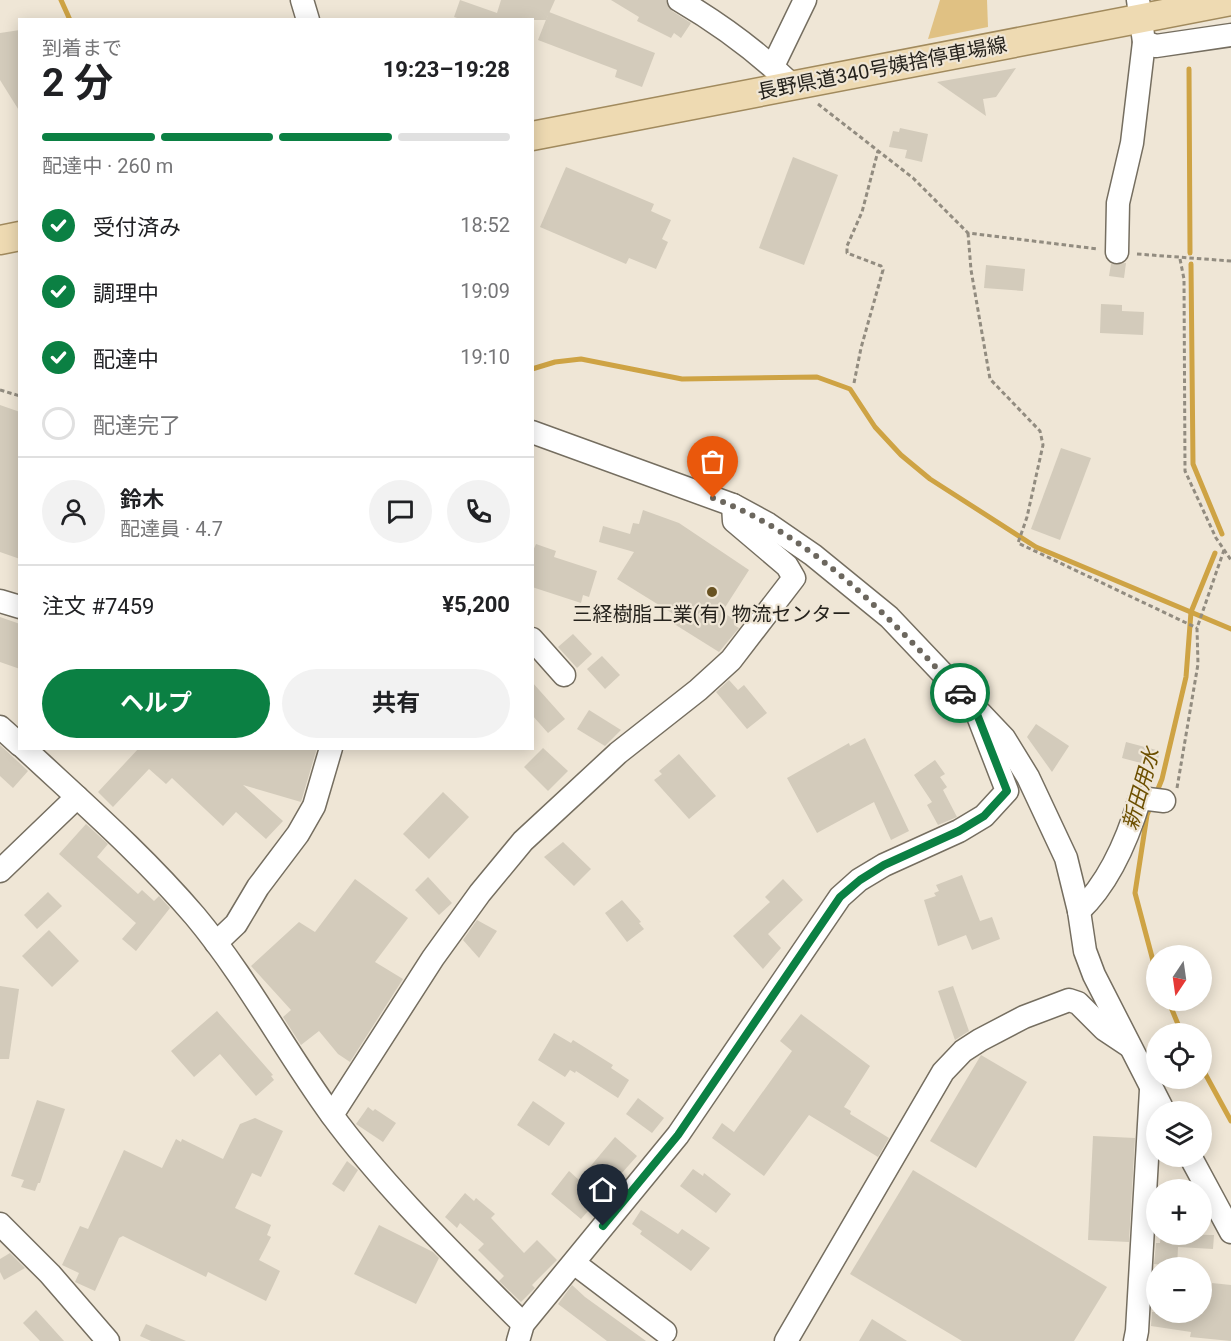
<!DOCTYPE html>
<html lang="ja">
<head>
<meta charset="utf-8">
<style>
  body { margin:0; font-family:Roboto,"Noto Sans JP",sans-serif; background:#f2f2f2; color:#202124; height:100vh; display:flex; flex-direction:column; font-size:22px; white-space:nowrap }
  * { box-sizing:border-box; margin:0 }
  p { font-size:20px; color:#757577 }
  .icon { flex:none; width:33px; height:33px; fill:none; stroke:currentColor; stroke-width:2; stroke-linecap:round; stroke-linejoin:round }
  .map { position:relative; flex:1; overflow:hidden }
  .drawer { position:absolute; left:18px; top:18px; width:516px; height:732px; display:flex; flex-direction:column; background:#fff; border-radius:0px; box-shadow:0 3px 15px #0003 }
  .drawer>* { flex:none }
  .needle { width:39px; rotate:193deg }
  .buttons { position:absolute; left:1146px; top:945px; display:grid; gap:12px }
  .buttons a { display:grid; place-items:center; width:66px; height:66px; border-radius:50%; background:#fff; box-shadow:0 3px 15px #0003; font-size:30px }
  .pin { position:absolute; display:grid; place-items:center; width:51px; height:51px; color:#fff; margin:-62px -26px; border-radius:50% 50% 50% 0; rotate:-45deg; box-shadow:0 0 6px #0007 }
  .pin .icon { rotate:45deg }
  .courier { position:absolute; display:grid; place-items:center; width:60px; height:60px; margin:-30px; border:4px solid #0b8043; border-radius:50%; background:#fff; color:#222; box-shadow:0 2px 8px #0007 }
  .summary em { font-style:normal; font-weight:700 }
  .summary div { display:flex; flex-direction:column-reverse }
  .summary { display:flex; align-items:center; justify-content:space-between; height:102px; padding:0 24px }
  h1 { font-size:39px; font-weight:700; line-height:45px }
  .bar { display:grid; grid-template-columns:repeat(4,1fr); gap:9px 6px; align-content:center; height:72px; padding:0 24px }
  .bar i { height:8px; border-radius:4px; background:#e0e0e0 }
  .bar .current { background:#0b8043 }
  .bar p { grid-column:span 4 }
  .line { display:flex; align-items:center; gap:15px; padding:0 24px; border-top:2px solid #e0e0e0 }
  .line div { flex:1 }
  .round { display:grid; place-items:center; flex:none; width:63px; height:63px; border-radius:32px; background:#f2f2f2 }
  ol { padding:0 24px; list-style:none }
  li { display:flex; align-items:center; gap:18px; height:66px }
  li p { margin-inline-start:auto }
  li .icon { padding:6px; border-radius:50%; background:#0b8043; color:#fff; stroke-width:4 }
  li:last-child { color:#757577 }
  li i { width:33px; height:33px; border:3px solid #e0e0e0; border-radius:50% }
  .action { display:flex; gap:12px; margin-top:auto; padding:12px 24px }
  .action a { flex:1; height:69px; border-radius:36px; background:#0b8043; color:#fff; font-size:24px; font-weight:700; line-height:69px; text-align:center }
  .action a+a { background:#f2f2f2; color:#202124 }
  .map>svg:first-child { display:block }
  .green { fill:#e0c183 }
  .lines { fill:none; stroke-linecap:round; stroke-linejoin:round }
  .stream { stroke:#cea344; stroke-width:5 }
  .building { fill:#d3cbbb }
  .minor-casing { stroke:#756e60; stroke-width:25 }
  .major-casing { stroke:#a18a5d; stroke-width:31 }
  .path { stroke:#928c80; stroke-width:3; stroke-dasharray:4.5 3; stroke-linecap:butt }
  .minor { stroke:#fff; stroke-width:22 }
  .major { stroke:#eedab2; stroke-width:28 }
  .done { stroke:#6c675e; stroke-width:6; stroke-dasharray:0 10.8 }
  .route { stroke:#0b8043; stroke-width:8 }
  .poi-dot { fill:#685221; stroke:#efe6d6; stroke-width:2 }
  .labels { text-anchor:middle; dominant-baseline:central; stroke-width:4.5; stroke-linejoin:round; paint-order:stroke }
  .street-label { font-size:20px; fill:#26231d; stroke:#efe6d6 }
  .poi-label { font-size:20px; fill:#26231d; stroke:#efe6d6 }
  .water-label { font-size:21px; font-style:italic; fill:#6c4f00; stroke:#efe6d6 }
</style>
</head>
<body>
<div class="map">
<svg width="1231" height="1341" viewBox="0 0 1231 1341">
  <rect width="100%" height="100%" fill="#efe6d6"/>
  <!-- green -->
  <path class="green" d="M940 0H987L988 27 928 39Z"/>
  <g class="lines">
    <!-- stream -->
    <g class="stream">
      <path d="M61 0 70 20"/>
      <path d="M1189 69 1190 253"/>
      <path d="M1191 264 1193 464 1222 534"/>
      <path d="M532 369 555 362 581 359 682 379 817 377 850 389 875 427 901 455 930 479 1036 547 1231 629"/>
      <path d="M1156 794 1162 779 1186 677 1191 612 1215 553"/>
      <path d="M1151 805 1147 815 1135 893 1156 972"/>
      <path d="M1168 1000 1182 1034"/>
      <path d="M1202 1068 1231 1121"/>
    </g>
  </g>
  <!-- building -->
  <g class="building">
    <path d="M460 0 497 13 501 0H555L546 20H463L454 17Z"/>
    <path d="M611 0H666L672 11 691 23 681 38 674 33 671 38 637 21 639 17Z"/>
    <path d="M549 12 655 53 642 87 615 77 617 70 538 40Z"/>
    <path d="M20 30V112L0 80V33Z"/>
    <path d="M1016 68 996 97 983 99 986 116 937 82Z"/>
    <path d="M900 128 928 134 922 162 905 158 907 150 889 147 893 131 899 132Z"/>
    <path d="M793 157 838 175 804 265 759 248Z"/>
    <path d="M566 167 654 204 651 211 671 220 662 239 668 242 656 269 629 258 626 264 540 227Z"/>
    <path d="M1126 263 1124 278 1109 276 1111 264Z"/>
    <path d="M986 265 1025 269 1023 291 984 288Z"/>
    <path d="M1101 304 1122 305V311L1144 312 1143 335 1100 333Z"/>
    <path d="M0 405 20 412V559L0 552Z"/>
    <path d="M1061 448 1091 458 1060 540 1031 529Z"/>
    <path d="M643 510 679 523 749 570 722 612 737 621 734 625 739 628 719 652 671 622 675 615 617 579 634 552 599 542 603 526 630 534 633 523 639 524Z"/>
    <path d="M536 544 556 551 554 557 597 571 589 597 583 595 581 603 532 587V553Z"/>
    <path d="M0 617 20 624V669L0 662Z"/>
    <path d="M573 634 592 654 577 668 558 647Z"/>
    <path d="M602 656 620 675 605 689 587 669Z"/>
    <path d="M729 680 738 690 744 685 767 713 747 729 716 692Z"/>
    <path d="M532 682 565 719 548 733 532 715Z"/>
    <path d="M589 710 621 730 605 746 577 729Z"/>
    <path d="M1036 724 1069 746 1052 772 1027 737Z"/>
    <path d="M865 738 909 831 891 840 874 802 817 833 787 778 849 743 850 746Z"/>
    <path d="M1126 742 1160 751 1156 767 1122 758Z"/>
    <path d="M0 745 28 771 13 788 0 776Z"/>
    <path d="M139 748H317L301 802 243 785 283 821 266 839 236 812 223 826 172 778 166 784 149 769 113 807 98 792Z"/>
    <path d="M543 748 568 771 548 791 524 767Z"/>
    <path d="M679 754 716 796 689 819 654 780 662 774 659 771Z"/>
    <path d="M935 760 945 774 940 777 947 787 943 790 957 817 938 825 927 805 932 802 914 775Z"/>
    <path d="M443 792 469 817 429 859 403 834Z"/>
    <path d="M86 824 108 844 97 857 138 894 142 890 154 901 159 896 170 908 136 951 122 939 136 923 59 854Z"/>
    <path d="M563 842 591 869 574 886 544 857Z"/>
    <path d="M962 875 980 921 992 917 1000 939 972 950 966 935 938 946 924 900 936 896 934 893 939 891 936 885Z"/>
    <path d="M428 877 452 903 439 915 415 890Z"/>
    <path d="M355 879 408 918 375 962 403 979 350 1062 338 1054 319 1031 301 1045 283 1017 291 1010 251 966 299 922 315 932Z"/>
    <path d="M783 879 803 900 768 934 781 948 763 969 733 936 770 902 765 897Z"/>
    <path d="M48 892 62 906 37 929 24 915Z"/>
    <path d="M622 900 641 922 639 923 644 929 627 942 605 913Z"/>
    <path d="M477 920 497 931 479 958 463 940Z"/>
    <path d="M49 930 79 961 52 987 22 956Z"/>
    <path d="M0 986 19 989 9 1059H0Z"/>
    <path d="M953 986 969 1031 955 1040 938 991Z"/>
    <path d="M217 1011 273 1075 271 1076 274 1080 256 1096 220 1054 194 1077 171 1051Z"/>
    <path d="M801 1014 870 1066 844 1107 851 1111 850 1114 889 1138 878 1157 809 1115 764 1176 712 1138 722 1123 734 1132 792 1051 780 1041Z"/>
    <path d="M554 1033 571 1043 573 1040 613 1065 611 1068 629 1080 618 1098 576 1071 575 1073 570 1070 565 1077 538 1060Z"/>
    <path d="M981 1055 1027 1082 976 1168 930 1141Z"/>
    <path d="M638 1098 664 1118 652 1133 626 1114Z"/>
    <path d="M37 1100 65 1109 40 1183H38L35 1191 21 1187 24 1180 11 1176Z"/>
    <path d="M533 1101 565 1123 549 1146 517 1125Z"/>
    <path d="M368 1107 373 1111 375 1109 396 1123 383 1142 356 1124Z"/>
    <path d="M255 1118 283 1131 261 1177 252 1173 235 1208 271 1225 267 1235 271 1237 259 1260 280 1271 266 1301 208 1272 206 1277 123 1236 119 1238 95 1291 75 1282 79 1273 62 1265 80 1226 88 1229 124 1150 162 1168 176 1139 181 1142 182 1139 223 1159 240 1124Z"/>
    <path d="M1093 1136 1135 1138 1129 1242 1088 1240Z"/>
    <path d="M615 1137 637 1156 581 1219 551 1194 569 1171 579 1180Z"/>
    <path d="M347 1161 358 1170 344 1192 332 1184Z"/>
    <path d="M693 1169 703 1176 704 1173 731 1194 716 1213 680 1186Z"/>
    <path d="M913 1170 1107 1287 1074 1341H962L850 1274Z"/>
    <path d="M465 1193 474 1201 476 1198 495 1214 491 1218 524 1253 537 1240 557 1260 532 1285 535 1288 521 1302 499 1281 504 1276 478 1250 484 1244 460 1223 457 1228 445 1217Z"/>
    <path d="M641 1210 678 1234 682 1229 710 1248 691 1271 640 1234 642 1231 632 1224Z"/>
    <path d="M379 1225 433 1252 439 1258 416 1304 354 1274Z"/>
    <path d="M1161 1234 1214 1235 1213 1249 1178 1247 1177 1268H1163V1265L1154 1264 1156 1243H1160Z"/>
    <path d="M10 1253 25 1268 4 1280 0 1272V1259Z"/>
    <path d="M1212 1283 1231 1285V1341L1190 1337 1191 1332 1151 1326 1152 1312H1202V1289H1211Z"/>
    <path d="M572 1285 585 1297 646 1341H607L558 1304Z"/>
    <path d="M36 1310 64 1341H40L23 1323Z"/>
    <path d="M872 1319 907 1341H859Z"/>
    <path d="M146 1324 186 1341H151L140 1336Z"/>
  </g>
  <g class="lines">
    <!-- minor casing -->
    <g class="minor-casing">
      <g id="minor">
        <path d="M302 0 308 20"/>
        <path d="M679 0C720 24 759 53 793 86"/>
        <path d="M1138 0 1144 42 1156 46 1231 35"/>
        <path d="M773 66 805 0"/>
        <path d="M1117 252 1118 203 1132 143 1144 42"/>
        <path d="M532 432 733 505 768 524 813 555 889 617 1004 738 1028 777 1066 858 1079 911 1085 951 1094 975 1164 1112"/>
        <path d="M0 601 20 607"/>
        <path d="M532 639 564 675"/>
        <path d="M0 727 20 745"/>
        <path d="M24 748C82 802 143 855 195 916 246 977 284 1049 331 1114 387 1190 457 1257 523 1324"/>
        <path d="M0 871 77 797"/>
        <path d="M1079 911C1110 882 1128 838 1140 798L1164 801"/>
        <path d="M216 943 236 924 258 887 298 834 314 806 331 748"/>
        <path d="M332 1115 433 958 480 893 523 841 618 753 698 690 731 660 794 578 787 566 734 521 733 505"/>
        <path d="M1190 1156 1231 1232"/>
        <path d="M0 1224 50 1274 108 1341"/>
        <path d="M574 1263 665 1332"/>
        <path d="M518 1341 523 1324 678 1135 840 897 859 880 884 865 959 831 984 816 1007 791 978 716"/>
        <path d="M786 1341 943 1072 963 1051 980 1040 1024 1017 1069 1000 1078 1003 1104 1029 1128 1045"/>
        <path d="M1135 1341 1137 1331 1151 1090"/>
      </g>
    </g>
    <!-- major casing -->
    <g class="major-casing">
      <g id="major">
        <path d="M532 136 1231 1"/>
        <path d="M0 240 20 236"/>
      </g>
    </g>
    <!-- path -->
    <g class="path">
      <path d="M818 104 913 178 968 233 1098 249"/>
      <path d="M968 233 971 270 990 379 1040 431 1043 445 1027 517 1018 543 1197 628"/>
      <path d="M1137 254 1231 261"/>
      <path d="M1180 259 1184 279 1185 471 1216 538 1231 560"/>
      <path d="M854 383 861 348 883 270 881 266 847 253V246L862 212 878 151"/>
      <path d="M0 390 20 396"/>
      <path d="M1177 788 1198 664 1197 628 1224 550"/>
    </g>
    <!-- minor -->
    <use href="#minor" class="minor"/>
    <!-- major -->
    <use href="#major" class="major"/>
  </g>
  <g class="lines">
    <!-- done -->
    <path class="done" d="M713 498C812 535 889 617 960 693"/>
    <!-- route -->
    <path class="route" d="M603 1226 678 1135 840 897 860 880 884 865 959 831 984 816 1007 791 975 709 960 693"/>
  </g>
  <!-- markers -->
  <circle class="poi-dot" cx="712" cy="592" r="6"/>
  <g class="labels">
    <!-- street labels -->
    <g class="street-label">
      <text transform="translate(882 68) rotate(-11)">長野県道340号姨捨停車場線</text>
    </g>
    <!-- poi labels -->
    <g class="poi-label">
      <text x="712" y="614">三経樹脂工業(有) 物流センター</text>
    </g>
    <!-- water labels -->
    <g class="water-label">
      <text transform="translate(1141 789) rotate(-74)">新田用水</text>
    </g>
  </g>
</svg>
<div class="buttons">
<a><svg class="needle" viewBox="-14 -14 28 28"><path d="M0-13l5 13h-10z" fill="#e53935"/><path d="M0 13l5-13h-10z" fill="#757577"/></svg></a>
<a><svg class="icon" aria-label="locate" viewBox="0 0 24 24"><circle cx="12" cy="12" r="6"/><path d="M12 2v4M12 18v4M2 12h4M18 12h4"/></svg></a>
<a><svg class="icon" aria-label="layers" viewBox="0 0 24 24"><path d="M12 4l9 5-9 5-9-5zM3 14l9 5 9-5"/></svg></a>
<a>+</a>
<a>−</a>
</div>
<div class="pin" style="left:713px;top:498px;background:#ea580c"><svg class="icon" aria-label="bag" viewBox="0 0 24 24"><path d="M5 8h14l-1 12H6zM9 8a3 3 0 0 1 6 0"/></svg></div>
<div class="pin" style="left:603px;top:1226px;background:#1f2937"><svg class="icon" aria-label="home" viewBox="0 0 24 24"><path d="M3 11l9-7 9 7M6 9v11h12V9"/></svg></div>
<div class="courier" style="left:960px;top:693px"><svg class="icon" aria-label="car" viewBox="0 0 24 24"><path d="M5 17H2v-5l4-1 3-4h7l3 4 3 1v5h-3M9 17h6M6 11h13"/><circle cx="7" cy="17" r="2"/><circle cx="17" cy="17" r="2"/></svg></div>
<section class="drawer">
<div class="summary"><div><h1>2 分</h1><p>到着まで</p></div><em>19:23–19:28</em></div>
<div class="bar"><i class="current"></i><i class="current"></i><i class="current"></i><i></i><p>配達中 · 260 m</p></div>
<ol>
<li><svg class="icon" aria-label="check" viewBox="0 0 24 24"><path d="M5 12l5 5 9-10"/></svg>受付済み<p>18:52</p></li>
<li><svg class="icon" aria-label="check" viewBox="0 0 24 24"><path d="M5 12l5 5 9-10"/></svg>調理中<p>19:09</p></li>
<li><svg class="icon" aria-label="check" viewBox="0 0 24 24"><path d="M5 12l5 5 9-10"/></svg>配達中<p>19:10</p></li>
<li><i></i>配達完了</li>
</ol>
<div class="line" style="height:108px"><a class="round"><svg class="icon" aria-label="person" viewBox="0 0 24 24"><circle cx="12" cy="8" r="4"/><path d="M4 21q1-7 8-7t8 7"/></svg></a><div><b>鈴木</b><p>配達員 · 4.7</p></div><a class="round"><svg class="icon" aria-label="chat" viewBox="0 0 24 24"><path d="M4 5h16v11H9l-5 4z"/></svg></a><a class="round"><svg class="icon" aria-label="phone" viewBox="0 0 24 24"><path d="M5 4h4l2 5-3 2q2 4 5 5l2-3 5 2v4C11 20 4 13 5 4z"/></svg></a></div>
<div class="line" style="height:78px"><div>注文 #7459</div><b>¥5,200</b></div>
<div class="action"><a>ヘルプ</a><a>共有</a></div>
</section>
</div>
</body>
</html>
